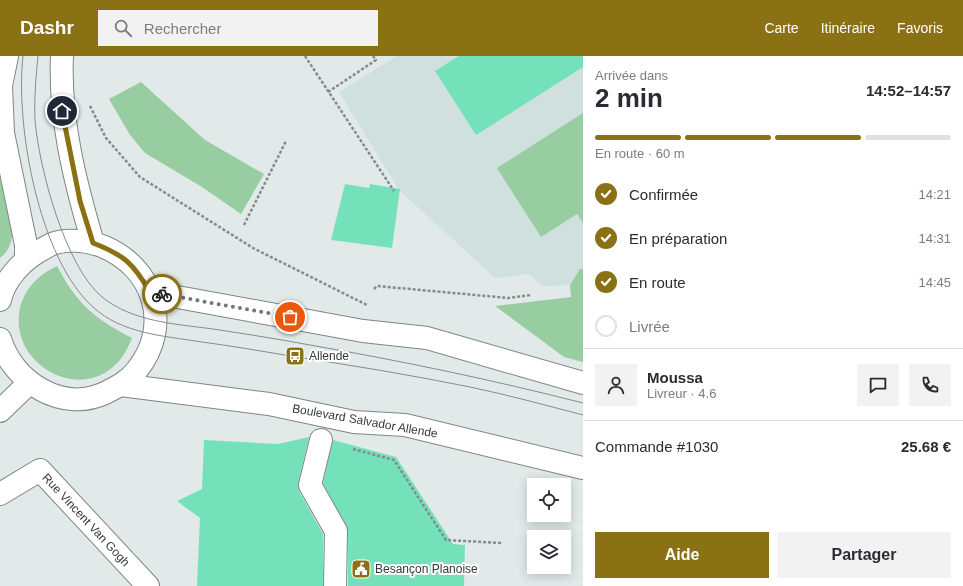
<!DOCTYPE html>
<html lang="fr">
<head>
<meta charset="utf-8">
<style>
  body { margin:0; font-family:Helvetica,sans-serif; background:#f2f2f3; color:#2b2b33; height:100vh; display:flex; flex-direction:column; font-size:15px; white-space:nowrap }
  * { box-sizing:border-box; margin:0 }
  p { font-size:13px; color:#7c7c81 }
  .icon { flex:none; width:22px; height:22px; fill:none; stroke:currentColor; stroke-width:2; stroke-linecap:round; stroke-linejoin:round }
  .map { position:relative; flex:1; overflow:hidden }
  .drawer { display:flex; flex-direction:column; background:#fff; width:380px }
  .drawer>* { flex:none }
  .tools { position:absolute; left:527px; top:422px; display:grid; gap:8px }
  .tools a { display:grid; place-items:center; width:44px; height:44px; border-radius:0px; background:#fff; box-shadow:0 2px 10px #0003; font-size:20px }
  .pin { position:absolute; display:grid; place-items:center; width:34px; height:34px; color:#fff; margin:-17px; border:2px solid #fff; border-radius:50%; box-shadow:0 1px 4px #0007 }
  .courier { position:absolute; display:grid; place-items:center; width:40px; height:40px; margin:-20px; border:3px solid #8a7113; border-radius:50%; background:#fff; color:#222; box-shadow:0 1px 5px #0007 }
  .headline em { font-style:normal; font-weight:700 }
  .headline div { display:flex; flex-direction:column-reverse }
  .headline { display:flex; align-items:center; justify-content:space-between; height:68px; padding:0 12px }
  h1 { font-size:26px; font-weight:700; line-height:30px }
  .bar { display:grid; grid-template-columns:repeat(4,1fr); gap:6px 4px; align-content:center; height:48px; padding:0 12px }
  .bar i { height:5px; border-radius:3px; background:#e1e1e2 }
  .bar .selected { background:#8a7113 }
  .bar p { grid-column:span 4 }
  .line { display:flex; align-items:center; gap:10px; padding:0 12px; border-top:1px solid #e1e1e2 }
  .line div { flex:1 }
  .round { display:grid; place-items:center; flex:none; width:42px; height:42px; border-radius:0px; background:#f2f2f3 }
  ol { padding:0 12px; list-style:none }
  li { display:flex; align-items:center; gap:12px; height:44px }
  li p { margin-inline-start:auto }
  li .icon { padding:4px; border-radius:50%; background:#8a7113; color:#fff; stroke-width:4 }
  li:last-child { color:#7c7c81 }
  li i { width:22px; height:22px; border:2px solid #e1e1e2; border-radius:50% }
  .button { display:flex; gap:8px; margin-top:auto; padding:8px 12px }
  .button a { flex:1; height:46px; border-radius:0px; background:#8a7113; color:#fff; font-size:16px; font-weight:700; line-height:46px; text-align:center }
  .button a+a { background:#f2f2f3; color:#2b2b33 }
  header { display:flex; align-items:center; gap:24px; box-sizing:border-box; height:56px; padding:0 20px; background:#8a7113; color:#fff }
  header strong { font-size:19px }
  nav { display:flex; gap:22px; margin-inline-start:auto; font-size:14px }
  .search { width:280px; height:36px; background:#f2f2f3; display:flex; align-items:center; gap:10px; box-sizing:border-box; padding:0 14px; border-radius:0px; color:#7c7c81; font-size:15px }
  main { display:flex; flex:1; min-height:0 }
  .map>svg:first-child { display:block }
  .built { fill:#cfe0de }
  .green { fill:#97cda1 }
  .building { fill:#74e1bb }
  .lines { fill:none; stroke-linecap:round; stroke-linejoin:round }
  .minor-casing { stroke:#7f8685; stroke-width:24 }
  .path { stroke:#858b8b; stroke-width:2.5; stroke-dasharray:3 2; stroke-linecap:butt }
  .minor { stroke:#fff; stroke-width:22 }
  .tram { stroke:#868c8c; stroke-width:1 }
  .done { stroke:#727777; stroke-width:4; stroke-dasharray:0 7.2 }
  .route { stroke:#8a7113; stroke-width:5 }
  .labels { text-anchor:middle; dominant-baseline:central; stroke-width:4; stroke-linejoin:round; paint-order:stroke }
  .poi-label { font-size:12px; fill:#363939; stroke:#fff; text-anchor:start }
  .street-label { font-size:12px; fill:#363939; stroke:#fff }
</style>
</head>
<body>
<header>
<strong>Dashr</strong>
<div class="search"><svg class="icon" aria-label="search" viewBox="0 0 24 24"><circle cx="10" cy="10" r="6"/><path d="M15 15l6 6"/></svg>Rechercher</div>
<nav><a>Carte</a><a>Itinéraire</a><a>Favoris</a></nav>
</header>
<main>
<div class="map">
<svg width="583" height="530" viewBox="0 0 583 530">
  <rect width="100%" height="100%" fill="#e1eae9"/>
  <!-- built -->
  <path class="built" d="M397 0H583V213H580L570 229 542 230 529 218 495 222 399 134 339 36Z"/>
  <!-- green -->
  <g class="green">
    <path d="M141 26 205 84 264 118 241 158 202 131 145 97 130 79 109 43Z"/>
    <path d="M583 57V167L577 158 541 181 497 112Z"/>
    <path d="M0 123C6 147 24 184 0 202Z"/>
    <path d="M57 210C77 248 95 263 132 282 128 292 123 302 114 310 74 347 5 303 21 248 27 230 40 218 57 210Z"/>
    <path d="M580 213H583V306L564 301 495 250 571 241 570 229Z"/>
  </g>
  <!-- building -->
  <g class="building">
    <path d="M459 0H583V11L476 79 435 15Z"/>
    <path d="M345 128 369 132 370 128 400 133 392 192 331 184Z"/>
    <path d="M309 381 298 427 299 435 323 478V530H197L200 462 177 445 202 433 204 384 278 388Z"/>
    <path d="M333 384 396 401 453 488 465 489 464 530H348V475L323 427Z"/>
  </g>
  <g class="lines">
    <!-- minor casing -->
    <g class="minor-casing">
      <g id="minor">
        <path d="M7 0 1 30 3 77 26 189V203"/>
        <path d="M62 0C59 63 75 126 93 187"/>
        <path d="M150 236 363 275 427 282 583 327"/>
        <path d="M0 244C4 225 20 207 36 197 41 194 46 191 52 188 67 182 88 185 102 190 154 211 173 269 137 314 129 325 117 331 105 337 62 357 13 326 0 283"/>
        <path d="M121 329 269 348 354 366 405 369 583 412"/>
        <path d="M0 355 29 327"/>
        <path d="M321 384 310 429 336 475 335 530"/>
        <path d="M0 438 40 414 148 530"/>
      </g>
    </g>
    <!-- path -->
    <g class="path">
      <path d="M305 0 394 135"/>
      <path d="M328 36 376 4 373 0"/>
      <path d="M90 50 106 82 140 121 253 192 367 249"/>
      <path d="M244 169 286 85"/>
      <path d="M374 233 377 230 508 242 531 239"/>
      <path d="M353 393 394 404 446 484 502 487"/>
    </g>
    <!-- minor -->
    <use href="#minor" class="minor"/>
    <!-- tram -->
    <g class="tram">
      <path d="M23 0C15 69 39 203 93 251 122 278 165 280 202 286 232 290 261 295 290 300 350 309 411 319 470 331 508 339 545 349 583 359"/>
      <path d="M38 0C36 21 34 43 35 64 39 112 65 210 102 241 133 266 176 268 213 273 246 278 278 283 310 289 402 305 493 324 583 347"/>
    </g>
  </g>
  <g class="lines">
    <!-- done -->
    <path class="done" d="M162 238 290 261"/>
    <!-- route -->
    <path class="route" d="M62 55 80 145 93 187C124 199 133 207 150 236L162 238"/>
  </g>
  <!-- icons -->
  <defs>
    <g id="bus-square" transform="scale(1)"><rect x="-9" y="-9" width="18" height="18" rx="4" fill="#8a7113" stroke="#fff"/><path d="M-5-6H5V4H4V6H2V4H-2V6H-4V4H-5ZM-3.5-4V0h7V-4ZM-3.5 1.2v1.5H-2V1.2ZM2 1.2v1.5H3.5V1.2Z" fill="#fff"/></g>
    <g id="civic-square" transform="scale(1)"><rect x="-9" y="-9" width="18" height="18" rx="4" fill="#8a7113" stroke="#fff"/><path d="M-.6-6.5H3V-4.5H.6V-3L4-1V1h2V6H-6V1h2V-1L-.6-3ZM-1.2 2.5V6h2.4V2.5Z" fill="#fff"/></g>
  </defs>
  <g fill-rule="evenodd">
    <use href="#bus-square" x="295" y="300"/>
    <use href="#civic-square" x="361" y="513"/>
  </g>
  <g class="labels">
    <!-- poi labels -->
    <g class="poi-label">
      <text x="309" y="300">Allende</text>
      <text x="375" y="513">Besançon Planoise</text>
    </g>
    <!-- street labels -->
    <g class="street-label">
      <text transform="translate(365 365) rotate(10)">Boulevard Salvador Allende</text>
      <text transform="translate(86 464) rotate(47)">Rue Vincent Van Gogh</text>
    </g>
  </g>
</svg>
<div class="tools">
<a><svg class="icon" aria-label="locate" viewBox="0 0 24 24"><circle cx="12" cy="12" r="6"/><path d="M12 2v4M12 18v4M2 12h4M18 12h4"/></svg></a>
<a><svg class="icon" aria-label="layers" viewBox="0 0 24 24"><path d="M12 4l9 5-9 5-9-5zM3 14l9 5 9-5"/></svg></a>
</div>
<div class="pin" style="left:290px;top:261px;background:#ea580c"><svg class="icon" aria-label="bag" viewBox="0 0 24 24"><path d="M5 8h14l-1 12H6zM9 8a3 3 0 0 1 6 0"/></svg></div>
<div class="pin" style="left:62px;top:55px;background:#1f2937"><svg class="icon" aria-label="home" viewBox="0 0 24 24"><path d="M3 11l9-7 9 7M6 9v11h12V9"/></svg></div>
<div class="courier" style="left:162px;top:238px"><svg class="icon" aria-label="bike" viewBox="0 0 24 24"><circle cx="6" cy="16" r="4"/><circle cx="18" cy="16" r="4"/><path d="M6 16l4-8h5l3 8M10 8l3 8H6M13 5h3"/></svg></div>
</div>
<section class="drawer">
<div class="headline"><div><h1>2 min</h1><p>Arrivée dans</p></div><em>14:52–14:57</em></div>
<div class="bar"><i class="selected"></i><i class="selected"></i><i class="selected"></i><i></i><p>En route · 60 m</p></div>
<ol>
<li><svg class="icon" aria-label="check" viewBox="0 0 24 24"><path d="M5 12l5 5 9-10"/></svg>Confirmée<p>14:21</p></li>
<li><svg class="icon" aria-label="check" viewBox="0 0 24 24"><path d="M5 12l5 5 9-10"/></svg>En préparation<p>14:31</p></li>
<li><svg class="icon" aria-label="check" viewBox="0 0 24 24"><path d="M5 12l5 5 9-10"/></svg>En route<p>14:45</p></li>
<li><i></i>Livrée</li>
</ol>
<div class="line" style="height:72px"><a class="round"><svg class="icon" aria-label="person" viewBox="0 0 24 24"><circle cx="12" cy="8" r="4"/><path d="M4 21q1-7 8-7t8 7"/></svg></a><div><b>Moussa</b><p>Livreur · 4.6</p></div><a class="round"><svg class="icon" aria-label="chat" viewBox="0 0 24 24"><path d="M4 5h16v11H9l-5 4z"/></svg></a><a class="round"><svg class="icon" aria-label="phone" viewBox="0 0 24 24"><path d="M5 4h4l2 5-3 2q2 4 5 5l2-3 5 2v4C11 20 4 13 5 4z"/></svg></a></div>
<div class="line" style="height:52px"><div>Commande #1030</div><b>25.68 €</b></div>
<div class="button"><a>Aide</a><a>Partager</a></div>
</section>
</main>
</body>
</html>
